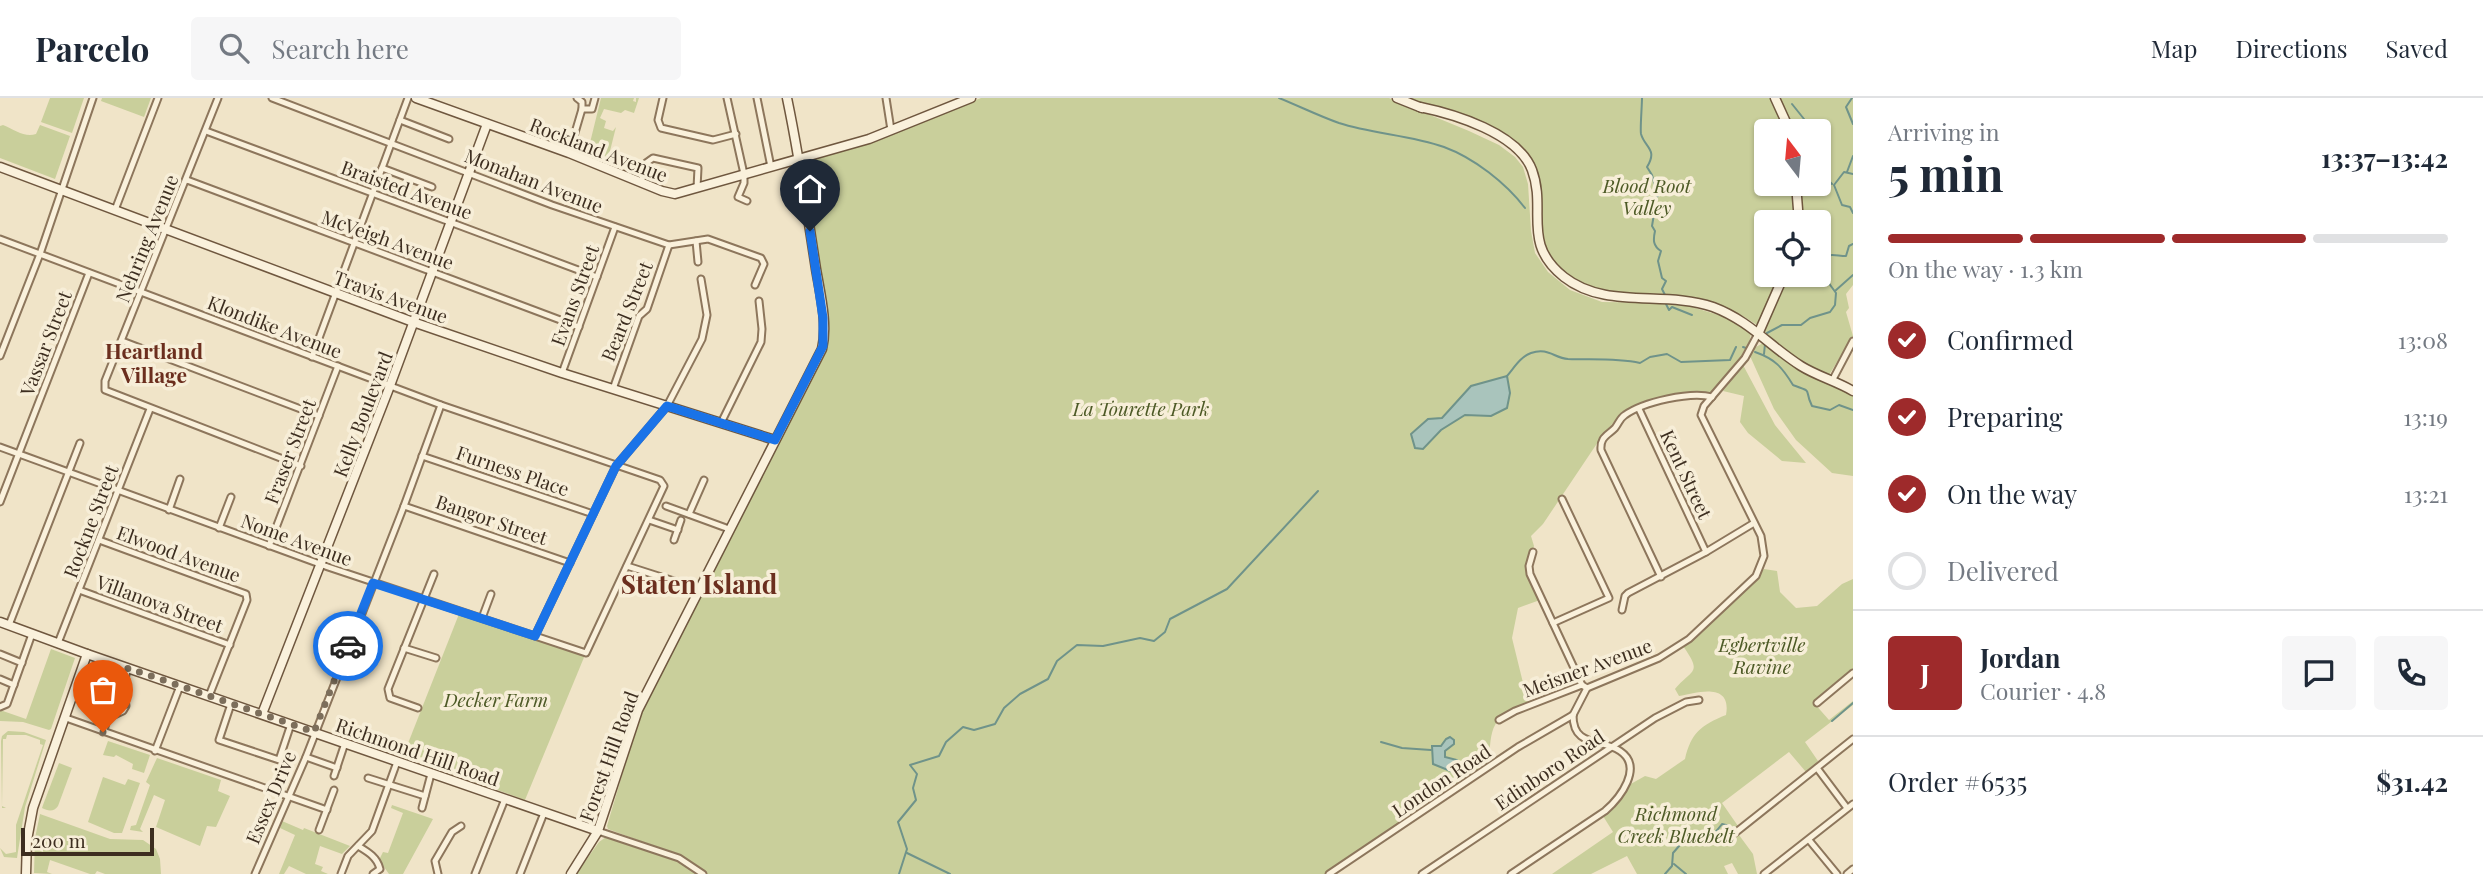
<!DOCTYPE html>
<html lang="en">
<head>
<meta charset="utf-8">
<style>
  body { margin:0; font-family:"Playfair Display",serif; background:#f6f6f7; color:#1f2937; height:100vh; display:flex; flex-direction:column; font-size:26px; white-space:nowrap }
  * { box-sizing:border-box; margin:0 }
  p { font-size:23px; color:#747a83 }
  .icon { flex:none; width:38px; height:38px; fill:none; stroke:currentColor; stroke-width:2; stroke-linecap:round; stroke-linejoin:round }
  .map { position:relative; flex:1; overflow:hidden }
  .details { display:flex; flex-direction:column; background:#fff; width:630px }
  .details>* { flex:none }
  .needle { width:46px; rotate:344deg }
  .controls { position:absolute; left:1754px; top:21px; display:grid; gap:14px }
  .controls a { display:grid; place-items:center; width:77px; height:77px; border-radius:7px; background:#fff; box-shadow:0 2px 5px #0004; font-size:35px }
  .scale { position:absolute; left:21px; bottom:18px; width:133px; box-sizing:border-box; padding-left:7px; border:4px solid #3d2e20; border-top:0; font-size:19px; line-height:24px; white-space:nowrap; color:#3d2e20; -webkit-text-stroke:5px #f7eed8; paint-order:stroke }
  .pin { position:absolute; display:grid; place-items:center; width:60px; height:60px; color:#fff; margin:-72px -30px; border-radius:50% 50% 50% 0; rotate:-45deg; box-shadow:0 0 7px #0007 }
  .pin .icon { rotate:45deg }
  .courier { position:absolute; display:grid; place-items:center; width:70px; height:70px; margin:-35px; border:5px solid #1a73e8; border-radius:50%; background:#fff; color:#222; box-shadow:0 2px 9px #0007 }
  .summary em { font-style:normal; font-weight:700 }
  .summary div { display:flex; flex-direction:column-reverse }
  .summary { display:flex; align-items:center; justify-content:space-between; height:119px; padding:0 35px }
  h1 { font-size:46px; font-weight:700; line-height:52px }
  .bar { display:grid; grid-template-columns:repeat(4,1fr); gap:10px 7px; align-content:center; height:84px; padding:0 35px }
  .bar i { height:9px; border-radius:5px; background:#e0e1e3 }
  .bar .on { background:#9e2a2b }
  .bar p { grid-column:span 4 }
  .line { display:flex; align-items:center; gap:18px; padding:0 35px; border-top:2px solid #e0e1e3 }
  .line div { flex:1 }
  .round { display:grid; place-items:center; flex:none; width:74px; height:74px; border-radius:7px; background:#f6f6f7 }
  ol { padding:0 35px; list-style:none }
  li { display:flex; align-items:center; gap:21px; height:77px }
  li p { margin-inline-start:auto }
  li .icon { padding:7px; border-radius:50%; background:#9e2a2b; color:#fff; stroke-width:4 }
  li:last-child { color:#747a83 }
  li i { width:38px; height:38px; border:4px solid #e0e1e3; border-radius:50% }
  header { display:flex; align-items:center; gap:42px; box-sizing:border-box; height:98px; padding:0 35px; background:#fff; border-bottom:2px solid #e0e1e3 }
  header strong { font-size:33px }
  nav { display:flex; gap:38px; margin-inline-start:auto; font-size:24px }
  .search { width:490px; height:63px; background:#f6f6f7; display:flex; align-items:center; gap:18px; box-sizing:border-box; padding:0 24px; border-radius:7px; color:#747a83; font-size:26px }
  main { display:flex; flex:1; min-height:0 }
  .map>svg:first-child { display:block }
  .green { fill:#c9cf9b }
  .water { fill:#a9c4bc; stroke:#6f938a; stroke-width:2 }
  .lines { fill:none; stroke-linecap:round; stroke-linejoin:round }
  .stream { stroke:#6f938a; stroke-width:2 }
  .street-casing { stroke:#8d765c; stroke-width:9 }
  .secondary-casing { stroke:#6f573f; stroke-width:11 }
  .street { stroke:#faf1dc; stroke-width:5 }
  .secondary { stroke:#faf1dc; stroke-width:8 }
  .done { stroke:#7c6e5b; stroke-width:7; stroke-dasharray:0 12.6 }
  .route { stroke:#1a73e8; stroke-width:9 }
  .labels { text-anchor:middle; dominant-baseline:central; stroke-width:7; stroke-linejoin:round; paint-order:stroke }
  .street-label { font-size:19px; fill:#3d2e20; stroke:#f7eed8 }
  .park-label { font-size:19px; font-style:italic; fill:#4d5a26; stroke:#f7eed8 }
  .neighbourhood-label { font-size:21px; font-weight:bold; fill:#6b2e1e; stroke:#f7eed8 }
  .district-label { font-size:26px; font-weight:bold; fill:#6b2e1e; stroke:#f7eed8 }
</style>
</head>
<body>
<header>
<strong>Parcelo</strong>
<div class="search"><svg class="icon" aria-label="search" viewBox="0 0 24 24"><circle cx="10" cy="10" r="6"/><path d="M15 15l6 6"/></svg>Search here</div>
<nav><a>Map</a><a>Directions</a><a>Saved</a></nav>
</header>
<main>
<div class="map">
<svg width="1853" height="776" viewBox="0 0 1853 776">
  <rect width="100%" height="100%" fill="#f0e4c8"/>
  <!-- green -->
  <g class="green">
    <path d="M50 0H84L72 35 41 24Z"/>
    <path d="M102 0H151L144 19 101 3Z"/>
    <path d="M601 0H634L633 3 636 4V0H639L634 15 625 12 621 15 604 11 600 20 606 23 604 30 613 33 616 29 607 65 587 57Z"/>
    <path d="M981 0H1389L1469 33 1499 47 1515 59 1523 69 1528 86 1531 133 1535 155 1548 174 1570 192 1602 204 1679 205 1725 219 1744 228 1751 235 1749 246 1742 256 1743 259 1713 295 1675 297 1622 314 1600 341 1543 426 1531 438 1534 448 1528 465 1540 502 1518 510 1512 540 1528 605C1491 620 1491 627 1489 666L1325 776H707L683 759 608 731 607 728 641 613 825 253 826 221 806 66 816 59 871 45Z"/>
    <path d="M1408 0H1771L1785 24 1786 33H1766V86H1794L1796 124H1766V177H1781L1760 225 1757 227 1743 218 1705 205 1665 196 1607 195 1587 189 1569 178 1556 168 1541 143 1538 99 1520 51 1456 17Z"/>
    <path d="M1778 0H1853V187L1846 196 1849 210 1846 214 1853 238 1829 277 1795 261 1764 233 1787 177H1818V124H1802L1799 86H1818V33H1793Z"/>
    <path d="M3 27C15 32 25 40 36 36L40 27 70 38 55 81 0 60V28Z"/>
    <path d="M1765 244 1802 273 1853 297V378L1832 375 1796 342 1774 311 1750 258 1754 250Z"/>
    <path d="M1743 267 1775 327 1806 365 1782 363 1748 335 1740 324 1744 298 1723 293Z"/>
    <path d="M1764 471 1777 473 1780 494 1796 510 1817 508 1842 486 1853 481V572L1814 605 1829 622 1853 603V607L1805 644 1818 663 1806 674 1789 654 1722 705 1738 728 1732 734 1737 739 1739 737 1753 756 1757 776H1738L1732 765 1724 768 1728 776H1637L1627 758 1591 776H1552L1613 734 1603 718 1617 705 1629 687 1645 678 1656 681 1685 661C1691 635 1701 627 1726 617 1732 584 1698 594 1679 598L1675 591C1692 571 1703 576 1683 548L1732 505Z"/>
    <path d="M459 516 585 557 525 702 403 658Z"/>
    <path d="M51 551 75 560 51 631 49 632 23 624 0 623V612L26 621Z"/>
    <path d="M8 633 24 634 46 642 25 709 17 760 4 759 0 750 6 756 16 754V727L43 647 40 646V642L26 637H7L6 641H3L2 708 6 710H2L1 643 2 638Z"/>
    <path d="M108 643 150 657 144 675 132 671 133 666 116 657 114 659 103 657Z"/>
    <path d="M157 660 221 682 218 693 230 698 216 729 207 728 200 748 156 729 165 702 154 697 140 731 143 734 130 732 131 728 136 727 150 687 146 684Z"/>
    <path d="M59 665 72 670 58 708C54 714 48 713 42 710L43 707Z"/>
    <path d="M103 679 125 687 128 681 140 685 122 735H114L88 724Z"/>
    <path d="M392 707 433 721 403 776H389L379 762 383 754 388 755 403 715 391 710Z"/>
    <path d="M40 716 110 741 143 742 156 751 160 761 161 776H105L97 773 95 776H90L50 762 47 774 52 776 34 775 35 740Z"/>
    <path d="M282 723 303 732 304 730 350 748 342 756 320 748 315 766 323 769 321 773 328 776H306L289 768 284 776H279L295 737 280 730Z"/>
    <path d="M606 739C638 748 674 755 700 776H576L599 744Z"/>
  </g>
  <!-- water -->
  <g class="water">
    <path d="M1507 278 1510 295 1507 310 1491 318 1465 317 1441 332 1423 351 1415 350 1411 336 1428 321 1442 320 1471 288Z"/>
    <path d="M1450 639 1454 642V646L1445 653V659L1457 662 1460 673 1455 675 1433 666 1432 648H1441L1446 641Z"/>
  </g>
  <g class="lines">
    <!-- stream -->
    <g class="stream">
      <path d="M1279 0C1299 8 1319 18 1339 25 1373 36 1410 37 1444 49 1474 60 1506 85 1525 110"/>
      <path d="M1642 0C1642 8 1640 31 1641 36 1645 50 1658 51 1647 69L1652 77 1658 98 1639 110 1643 115 1654 116 1652 128 1655 133C1653 142 1653 148 1661 153L1658 163 1662 180 1666 183 1662 191 1665 197"/>
      <path d="M1852 0 1846 9 1853 26"/>
      <path d="M1792 6 1804 21 1807 33"/>
      <path d="M1818 60 1829 83 1832 86"/>
      <path d="M1847 74 1853 58"/>
      <path d="M1853 76 1844 74 1834 87 1842 107 1850 109 1853 115"/>
      <path d="M1818 165C1826 153 1835 158 1846 158L1849 148 1853 146"/>
      <path d="M1835 193 1853 177"/>
      <path d="M1666 206 1669 212 1672 209 1692 217"/>
      <path d="M1767 235 1782 227H1801L1810 220 1830 214 1835 207 1836 195 1828 184 1816 180 1815 177"/>
      <path d="M1743 249 1746 250"/>
      <path d="M1755 254C1775 261 1782 269 1793 287 1815 295 1803 290 1812 308L1830 312 1839 307 1853 312"/>
      <path d="M1764 256 1765 246"/>
      <path d="M1507 278C1514 270 1520 259 1531 255 1548 249 1554 260 1568 261 1592 262 1616 260 1640 265L1650 259 1667 256 1681 264 1730 262 1736 249"/>
      <path d="M1832 623 1853 605"/>
      <path d="M1381 644 1402 650 1431 652"/>
      <path d="M907 755 950 776"/>
      <path d="M1674 766 1686 776"/>
      <path d="M899 776 907 751 898 724 916 702 913 690 917 676 910 667 939 658 946 644 963 629 974 632 995 626 1004 610 1020 596 1048 581 1057 563 1077 547 1103 548 1140 540 1154 543 1165 534 1170 521 1227 491 1318 393"/>
      <path d="M1665 776 1672 768 1673 755 1686 740C1706 738 1708 745 1722 726L1730 728"/>
    </g>
    <!-- street casing -->
    <g class="street-casing">
      <g id="street">
        <path d="M218 0 105 283V292L301 368"/>
        <path d="M272 0 552 107 669 147 708 141 761 160 764 166 755 187"/>
        <path d="M663 0 658 22 661 30 713 42 736 36"/>
        <path d="M727 0 744 76V85L738 99 747 103"/>
        <path d="M757 0 771 69"/>
        <path d="M886 0 891 32"/>
        <path d="M582 11H592L595 0"/>
        <path d="M400 22 449 41"/>
        <path d="M206 33 597 179"/>
        <path d="M569 55 582 11V4L577 0"/>
        <path d="M382 70 432 89"/>
        <path d="M187 82 579 229"/>
        <path d="M641 85 646 65 653 60 698 70 697 90"/>
        <path d="M115 112 158 0"/>
        <path d="M0 141 441 307 660 382 664 388 586 555 328 469 0 349"/>
        <path d="M696 143 698 164"/>
        <path d="M122 243 319 318"/>
        <path d="M0 258 40 156 93 0"/>
        <path d="M312 259 408 0"/>
        <path d="M562 275 615 129"/>
        <path d="M1832 283 1853 243"/>
        <path d="M613 291 639 218 647 211 669 147"/>
        <path d="M1639 311 1706 454"/>
        <path d="M721 325 761 244 762 231 759 203"/>
        <path d="M422 358 593 416"/>
        <path d="M0 404 89 175"/>
        <path d="M404 408 570 465"/>
        <path d="M666 408 729 431"/>
        <path d="M169 412 180 381"/>
        <path d="M689 416 704 382"/>
        <path d="M649 422 678 432"/>
        <path d="M219 430 231 399"/>
        <path d="M99 442 246 496 247 502 209 598"/>
        <path d="M674 442 681 422"/>
        <path d="M269 448 338 268"/>
        <path d="M1533 454 1529 468 1530 476 1582 587"/>
        <path d="M627 468 699 491"/>
        <path d="M1661 479 1601 352C1600 339 1607 338 1615 330 1619 325 1620 320 1625 317 1643 304 1691 293 1712 299"/>
        <path d="M79 492 230 547"/>
        <path d="M1622 512 1625 498 1628 495 1706 454 1754 425"/>
        <path d="M482 520 491 496"/>
        <path d="M1553 525 1609 500 1562 401"/>
        <path d="M9 527 80 345"/>
        <path d="M535 538 616 368 667 308 702 241 707 217 701 181"/>
        <path d="M58 545 150 311"/>
        <path d="M404 550 436 560"/>
        <path d="M0 556 22 565"/>
        <path d="M0 581 14 587"/>
        <path d="M1817 605 1853 575"/>
        <path d="M231 606 219 642 279 662 291 626"/>
        <path d="M0 609 7 606 32 536"/>
        <path d="M418 610 390 600 388 591 434 476"/>
        <path d="M1573 617 1587 590"/>
        <path d="M66 620 327 712"/>
        <path d="M1499 622 1515 613 1582 587 1587 590 1659 560 1689 541 1756 478 1764 458 1761 438 1701 317 1704 308 1745 260 1759 234"/>
        <path d="M103 634 108 620 123 613 126 608 123 587 128 570"/>
        <path d="M155 653 180 588"/>
        <path d="M306 659 337 670"/>
        <path d="M1817 670 1847 710"/>
        <path d="M334 678 345 645"/>
        <path d="M368 680 425 698"/>
        <path d="M422 710 431 676"/>
        <path d="M319 732 334 692"/>
        <path d="M598 733 679 760 703 776"/>
        <path d="M1735 735 1853 641"/>
        <path d="M1809 742 1837 776"/>
        <path d="M358 748C368 754 377 759 380 771L373 776"/>
        <path d="M255 776 306 659 404 408 441 307"/>
        <path d="M341 776 348 758 372 733 397 664"/>
        <path d="M438 776 435 763 452 734 461 728"/>
        <path d="M475 776 505 701"/>
        <path d="M520 776 544 715"/>
        <path d="M1329 776 1518 649 1573 617"/>
        <path d="M1422 776 1655 620 1686 604 1699 602"/>
        <path d="M1511 776 1605 713C1620 700 1644 669 1620 653 1601 640 1573 650 1573 617"/>
        <path d="M1764 776 1853 706"/>
        <path d="M1847 776 1853 771"/>
      </g>
    </g>
    <!-- secondary casing -->
    <g class="secondary-casing">
      <g id="secondary">
        <path d="M416 0 569 55 662 93 675 96 869 41 971 0"/>
        <path d="M1397 0 1422 10"/>
        <path d="M1775 0 1790 33"/>
        <path d="M1420 9C1454 16 1518 35 1532 72 1547 112 1521 145 1564 179 1606 212 1664 192 1713 209 1750 223 1768 247 1801 268 1817 278 1836 283 1853 293"/>
        <path d="M0 69 413 224 562 275 775 342"/>
        <path d="M1796 86 1799 124"/>
        <path d="M1759 234 1784 177"/>
        <path d="M0 524 87 556 598 733"/>
        <path d="M262 616 388 293 487 26"/>
        <path d="M26 776 27 742 33 710 87 556"/>
        <path d="M571 776 598 733 638 612 822 251C828 226 820 195 816 171 807 113 799 57 787 0"/>
      </g>
    </g>
    <!-- street -->
    <use href="#street" class="street"/>
    <!-- secondary -->
    <use href="#secondary" class="secondary"/>
  </g>
  <g class="lines">
    <!-- done -->
    <path class="done" d="M103 634 108 620 125 611 126 605 123 587 128 570 314 634 348 548"/>
    <!-- route -->
    <path class="route" d="M348 548 373 485 535 538 616 368 667 308 775 342 823 248V220L810 133"/>
  </g>
  <g class="labels">
    <!-- street labels -->
    <g class="street-label">
      <text transform="translate(599 51) rotate(21)">Rockland Avenue</text>
      <text transform="translate(534 82) rotate(21)">Monahan Avenue</text>
      <text transform="translate(407 91) rotate(20)">Braisted Avenue</text>
      <text transform="translate(146 140) rotate(-68)">Nehring Avenue</text>
      <text transform="translate(388 141) rotate(20)">McVeigh Avenue</text>
      <text transform="translate(574 197) rotate(-70)">Evans Street</text>
      <text transform="translate(391 198) rotate(20)">Travis Avenue</text>
      <text transform="translate(626 213) rotate(-68)">Beard Street</text>
      <text transform="translate(275 228) rotate(21)">Klondike Avenue</text>
      <text transform="translate(45 245) rotate(-69)">Vassar Street</text>
      <text transform="translate(362 316) rotate(-69)">Kelly Boulevard</text>
      <text transform="translate(289 353) rotate(-69)">Fraser Street</text>
      <text transform="translate(513 372) rotate(19)">Furness Place</text>
      <text transform="translate(1687 376) rotate(65)">Kent Street</text>
      <text transform="translate(492 421) rotate(19)">Bangor Street</text>
      <text transform="translate(90 423) rotate(-69)">Rockne Street</text>
      <text transform="translate(297 441) rotate(20)">Nome Avenue</text>
      <text transform="translate(179 455) rotate(20)">Elwood Avenue</text>
      <text transform="translate(160 505) rotate(20)">Villanova Street</text>
      <text transform="translate(1587 569) rotate(-20)">Meisner Avenue</text>
      <text transform="translate(418 653) rotate(19)">Richmond Hill Road</text>
      <text transform="translate(608 658) rotate(-70)">Forest Hill Road</text>
      <text transform="translate(1549 671) rotate(-34)">Edinboro Road</text>
      <text transform="translate(1441 682) rotate(-34)">London Road</text>
      <text transform="translate(270 699) rotate(-67)">Essex Drive</text>
    </g>
    <!-- park labels -->
    <g class="park-label">
      <text x="1647" y="87">Blood Root<tspan x="1647" dy="22">Valley</tspan></text>
      <text x="1141" y="310">La Tourette Park</text>
      <text x="1762" y="546">Egbertville<tspan x="1762" dy="22">Ravine</tspan></text>
      <text x="496" y="601">Decker Farm</text>
      <text x="1676" y="715">Richmond<tspan x="1676" dy="22">Creek Bluebelt</tspan></text>
    </g>
    <!-- neighbourhood labels -->
    <g class="neighbourhood-label">
      <text x="154" y="252">Heartland<tspan x="154" dy="24">Village</tspan></text>
    </g>
    <!-- district labels -->
    <g class="district-label">
      <text x="699" y="485">Staten Island</text>
    </g>
  </g>
</svg>
<div class="controls">
<a><svg class="needle" viewBox="-14 -14 28 28"><path d="M0-13l5 13h-10z" fill="#e53935"/><path d="M0 13l5-13h-10z" fill="#747a83"/></svg></a>
<a><svg class="icon" aria-label="locate" viewBox="0 0 24 24"><circle cx="12" cy="12" r="6"/><path d="M12 2v4M12 18v4M2 12h4M18 12h4"/></svg></a>
</div>
<div class="scale">200 m</div>
<div class="pin" style="left:103px;top:634px;background:#ea580c"><svg class="icon" aria-label="bag" viewBox="0 0 24 24"><path d="M5 8h14l-1 12H6zM9 8a3 3 0 0 1 6 0"/></svg></div>
<div class="pin" style="left:810px;top:133px;background:#1f2937"><svg class="icon" aria-label="home" viewBox="0 0 24 24"><path d="M3 11l9-7 9 7M6 9v11h12V9"/></svg></div>
<div class="courier" style="left:348px;top:548px"><svg class="icon" aria-label="car" viewBox="0 0 24 24"><path d="M5 17H2v-5l4-1 3-4h7l3 4 3 1v5h-3M9 17h6M6 11h13"/><circle cx="7" cy="17" r="2"/><circle cx="17" cy="17" r="2"/></svg></div>
</div>
<section class="details">
<div class="summary"><div><h1>5 min</h1><p>Arriving in</p></div><em>13:37–13:42</em></div>
<div class="bar"><i class="on"></i><i class="on"></i><i class="on"></i><i></i><p>On the way · 1.3 km</p></div>
<ol>
<li><svg class="icon" aria-label="check" viewBox="0 0 24 24"><path d="M5 12l5 5 9-10"/></svg>Confirmed<p>13:08</p></li>
<li><svg class="icon" aria-label="check" viewBox="0 0 24 24"><path d="M5 12l5 5 9-10"/></svg>Preparing<p>13:19</p></li>
<li><svg class="icon" aria-label="check" viewBox="0 0 24 24"><path d="M5 12l5 5 9-10"/></svg>On the way<p>13:21</p></li>
<li><i></i>Delivered</li>
</ol>
<div class="line" style="height:126px"><b class="round" style="background:#9e2a2b;color:#fff">J</b><div><b>Jordan</b><p>Courier · 4.8</p></div><a class="round"><svg class="icon" aria-label="chat" viewBox="0 0 24 24"><path d="M4 5h16v11H9l-5 4z"/></svg></a><a class="round"><svg class="icon" aria-label="phone" viewBox="0 0 24 24"><path d="M5 4h4l2 5-3 2q2 4 5 5l2-3 5 2v4C11 20 4 13 5 4z"/></svg></a></div>
<div class="line" style="height:91px"><div>Order #6535</div><b>$31.42</b></div>
</section>
</main>
</body>
</html>
